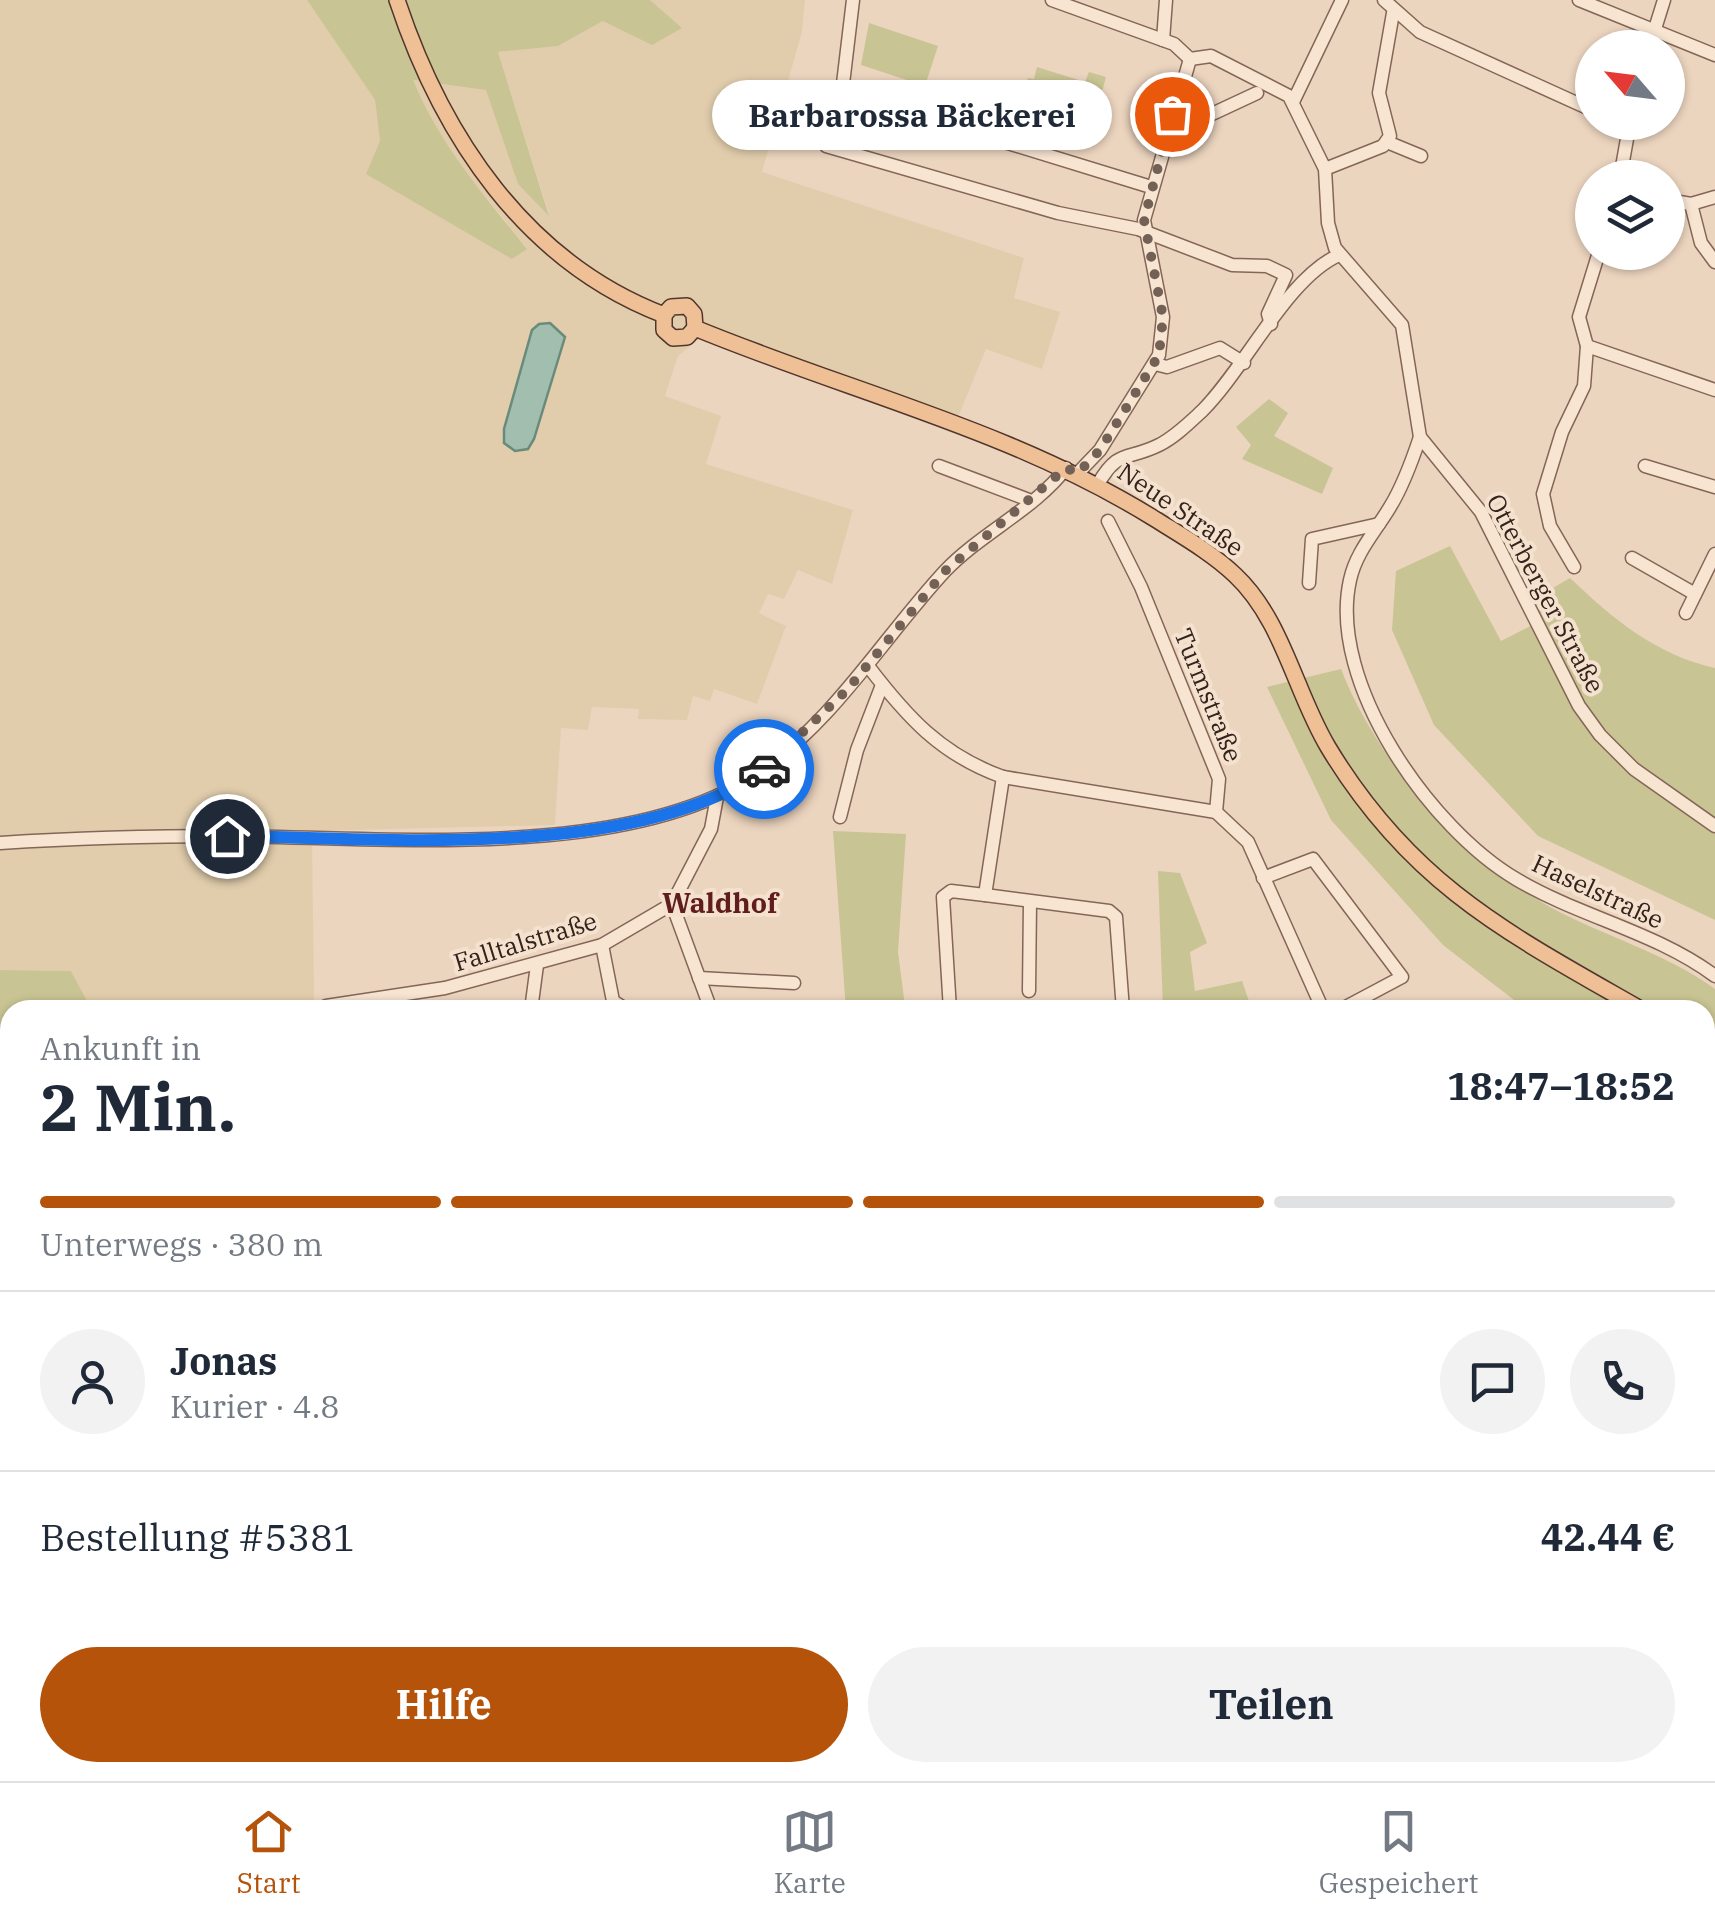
<!DOCTYPE html>
<html lang="de">
<head>
<meta charset="utf-8">
<style>
  body { margin:0; font-family:"IBM Plex Serif",serif; background:#f2f2f3; color:#1f2937; height:100vh; display:flex; flex-direction:column; font-size:38px; white-space:nowrap }
  * { box-sizing:border-box; margin:0 }
  p { font-size:32px; color:#747a83 }
  .icon { flex:none; width:55px; height:55px; fill:none; stroke:currentColor; stroke-width:2; stroke-linecap:round; stroke-linejoin:round }
  .map { position:relative; flex:1; overflow:hidden }
  .sheet { position:absolute; left:0px; top:1000px; width:1715px; height:782px; display:flex; flex-direction:column; background:#fff; border-radius:30px 30px 0 0; box-shadow:0 2px 8px #0004 }
  .sheet>* { flex:none }
  .needle { width:65px; rotate:298deg }
  .buttons { position:absolute; left:1575px; top:30px; display:grid; gap:20px }
  .buttons a { display:grid; place-items:center; width:110px; height:110px; border-radius:50%; background:#fff; box-shadow:0 2px 8px #0004; font-size:50px }
  .pin { position:absolute; display:grid; place-items:center; width:85px; height:85px; color:#fff; margin:-42px; border:5px solid #fff; border-radius:50%; box-shadow:0 2px 10px #0007 }
  .courier { position:absolute; display:grid; place-items:center; width:100px; height:100px; margin:-50px; border:8px solid #1a73e8; border-radius:50%; background:#fff; color:#222; box-shadow:0 2px 12px #0007 }
  .bubble { position:absolute; height:70px; border-radius:35px; background:#fff; box-shadow:0 2px 8px #0004; font-size:32px; font-weight:700; line-height:70px; text-align:center }
  .head em { font-style:normal; font-weight:700 }
  .head div { display:flex; flex-direction:column-reverse }
  .head { display:flex; align-items:center; justify-content:space-between; height:170px; padding:0 40px }
  h1 { font-size:65px; font-weight:700; line-height:75px }
  .bar { display:grid; grid-template-columns:repeat(4,1fr); gap:15px 10px; align-content:center; height:120px; padding:0 40px }
  .bar i { height:12px; border-radius:8px; background:#e0e1e3 }
  .bar .selected { background:#b45309 }
  .bar p { grid-column:span 4 }
  .line { display:flex; align-items:center; gap:25px; padding:0 40px; border-top:2px solid #e0e1e3 }
  .line div { flex:1 }
  .round { display:grid; place-items:center; flex:none; width:105px; height:105px; border-radius:52px; background:#f2f2f3 }
  .cta { display:flex; gap:20px; margin-top:auto; padding:20px 40px }
  .cta a { flex:1; height:115px; border-radius:60px; background:#b45309; color:#fff; font-size:40px; font-weight:700; line-height:115px; text-align:center }
  .cta a+a { background:#f2f2f3; color:#1f2937 }
  .tabs { display:flex; justify-content:space-around; align-items:center; height:140px; border-top:2px solid #e0e1e3; background:#fff; font-size:28px; color:#747a83 }
  .tabs a { display:grid; justify-items:center; gap:5px }
  .tabs .selected { color:#b45309 }
  .map>svg:first-child { display:block }
  .farmland { fill:#e1cdac }
  .green { fill:#c9c493 }
  .water { fill:#a2beaf; stroke:#6a8b7b; stroke-width:2.5 }
  .lines { fill:none; stroke-linecap:round; stroke-linejoin:round }
  .minor-casing { stroke:#846658; stroke-width:15 }
  .major-casing { stroke:#51362c; stroke-width:18 }
  .minor { stroke:#f7e4d1; stroke-width:12 }
  .major { stroke:#efc096; stroke-width:15 }
  .done { stroke:#746155; stroke-width:10; stroke-dasharray:0 18 }
  .route { stroke:#1a73e8; stroke-width:12 }
  .labels { text-anchor:middle; dominant-baseline:central; stroke-width:8; stroke-linejoin:round; paint-order:stroke }
  .street-label { font-size:25px; fill:#34221c; stroke:#f4e1ce }
  .neighbourhood-label { font-size:28px; font-weight:bold; fill:#5f1d1d; stroke:#f4e1ce }
</style>
</head>
<body>
<div class="map">
<svg width="1715" height="1781" viewBox="0 0 1715 1781">
  <rect width="100%" height="100%" fill="#ecd5bf"/>
  <!-- farmland -->
  <g class="farmland">
    <path d="M0 0H307L375 100 380 141 445 219 512 258 527 248 466 173 429 118 412 80 486 89 518 184 549 214 498 52 558 46 603 21 682 28 650 0H805L802 32 762 172 1024 258 1014 298 1060 312 1042 369 986 349 956 422 707 333 678 356 665 396 721 416 706 464 853 510 832 584 798 570 784 599 768 594 759 613 786 626 757 704 714 689 710 701 693 696 687 720 638 719 639 709 592 707 588 730 561 728 555 825 312 831 314 1000 243 1010H92L71 971 0 970Z"/>
    <path d="M1705 1131 1715 1138V1781H1146L1142 1773 1705 1772Z"/>
  </g>
  <!-- green -->
  <g class="green">
    <path d="M307 0H650L682 28 652 45 603 21 558 46 498 52 549 216 518 184 486 90 413 80C439 144 484 195 527 249L512 259 366 174 380 141 375 100Z"/>
    <path d="M869 23 938 46 925 86 861 65Z"/>
    <path d="M1037 67 1085 82 1089 72 1106 77 1101 95 1090 92 1080 125 1019 106 1028 78 1034 79Z"/>
    <path d="M1269 399 1288 413 1274 436 1333 468 1322 494 1242 459 1251 445 1236 427Z"/>
    <path d="M1450 546 1501 641 1536 623 1527 603 1570 578C1613 619 1656 655 1715 668V920L1538 836 1434 725 1392 630 1396 571Z"/>
    <path d="M1341 669C1377 762 1463 859 1550 907 1605 937 1664 952 1715 989V1138L1705 1131V1010H1527L1443 945 1331 820 1267 687Z"/>
    <path d="M833 831 906 834 898 952 905 1006 1118 1010H846Z"/>
    <path d="M1158 871 1180 873 1207 943 1190 952 1195 991 1242 981 1252 1010H1163Z"/>
    <path d="M0 970 71 971 92 1010H10V1772L265 1773 262 1781H0Z"/>
    <path d="M1142 1773 1146 1781H381L372 1773Z"/>
  </g>
  <!-- water -->
  <path class="water" d="M550 323 565 337 534 439 528 449 515 451 504 443V429L532 330 539 324Z"/>
  <g class="lines">
    <!-- minor casing -->
    <g class="minor-casing">
      <g id="minor">
        <path d="M853 0 842 92 826 146 1058 213 1138 229 1232 265 1267 266 1286 275 1268 314 1271 324"/>
        <path d="M1052 0 1174 44 1190 59"/>
        <path d="M1384 0 1420 32 1592 110"/>
        <path d="M1579 0 1715 55"/>
        <path d="M1163 40 1166 0"/>
        <path d="M1649 48 1664 0"/>
        <path d="M1190 59 1211 56 1289 96 1325 169 1328 223 1335 248 1402 325 1420 437 1481 512 1579 706 1600 735 1634 769 1715 826"/>
        <path d="M842 92 1151 187"/>
        <path d="M1293 102 1342 0"/>
        <path d="M1167 135 1257 93"/>
        <path d="M1387 142 1421 156"/>
        <path d="M1325 169 1383 146 1390 136 1379 93 1393 13"/>
        <path d="M1620 178 1630 122"/>
        <path d="M1668 200 1691 204 1715 197"/>
        <path d="M1691 204 1701 243 1715 262"/>
        <path d="M1587 346 1715 390"/>
        <path d="M1155 364 1167 367 1220 348 1244 363"/>
        <path d="M1420 437C1412 461 1403 486 1390 507 1375 532 1356 552 1350 580 1327 683 1431 829 1516 879 1580 917 1656 932 1715 976"/>
        <path d="M939 466 1029 500"/>
        <path d="M1645 466 1715 487"/>
        <path d="M1078 473 1100 450 1159 355 1163 317 1144 220 1190 59"/>
        <path d="M1098 484C1119 448 1127 461 1159 445 1175 437 1189 423 1202 411 1246 367 1287 278 1339 255"/>
        <path d="M1108 521 1141 587 1219 779 1216 812 1248 842 1323 1010"/>
        <path d="M1632 558 1695 594"/>
        <path d="M1574 567 1550 526 1543 494 1562 432 1584 386 1587 346 1579 317 1599 252"/>
        <path d="M1309 583 1312 539 1379 524"/>
        <path d="M1686 613 1715 554"/>
        <path d="M868 666C907 717 941 755 1003 777L1216 812"/>
        <path d="M840 817 857 750 882 685"/>
        <path d="M0 843C76 838 151 836 227 836 379 837 625 862 755 775 834 722 882 639 945 571 981 533 1035 509 1066 468"/>
        <path d="M1263 878 1313 859 1402 977 1340 1010"/>
        <path d="M985 895 1109 911 1116 917 1123 1010"/>
        <path d="M672 904 711 1010"/>
        <path d="M602 945 613 1001 627 1010"/>
        <path d="M699 978 794 983"/>
        <path d="M1029 991 1030 902"/>
        <path d="M326 1006 445 988 602 945 672 904 711 829 717 797"/>
        <path d="M531 1010 537 965"/>
        <path d="M950 1010 943 897 951 891 985 895 1003 777"/>
      </g>
    </g>
    <!-- major casing -->
    <g class="major-casing">
      <g id="major">
        <path d="M397 0C442 136 525 262 664 315"/>
        <path d="M664 315V330L673 338 687 337 695 328"/>
        <path d="M664 315 671 307 687 306 694 314 695 328"/>
        <path d="M695 328C850 392 1012 430 1155 519 1182 536 1212 553 1235 575 1283 620 1295 692 1328 747 1411 885 1509 934 1642 1010"/>
        <path d="M1705 1045 1715 1050"/>
      </g>
    </g>
    <!-- minor -->
    <use href="#minor" class="minor"/>
    <!-- major -->
    <use href="#major" class="major"/>
  </g>
  <g class="lines">
    <!-- done -->
    <path class="done" d="M764 769 847 690 945 571 1066 468 1078 473 1100 450 1159 355 1163 317 1144 220 1172 114"/>
    <!-- route -->
    <path class="route" d="M227 836C380 838 637 862 764 769"/>
  </g>
  <g class="labels">
    <!-- street labels -->
    <g class="street-label">
      <text transform="translate(1181 509) rotate(34)">Neue Straße</text>
      <text transform="translate(1546 593) rotate(62)">Otterberger Straße</text>
      <text transform="translate(1209 695) rotate(68)">Turmstraße</text>
      <text transform="translate(1598 891) rotate(25)">Haselstraße</text>
      <text transform="translate(525 941) rotate(-17)">Falltalstraße</text>
    </g>
    <!-- neighbourhood labels -->
    <g class="neighbourhood-label">
      <text x="720" y="902">Waldhof</text>
    </g>
  </g>
</svg>
<div class="buttons">
<a><svg class="needle" viewBox="-14 -14 28 28"><path d="M0-13l5 13h-10z" fill="#e53935"/><path d="M0 13l5-13h-10z" fill="#747a83"/></svg></a>
<a><svg class="icon" aria-label="layers" viewBox="0 0 24 24"><path d="M12 4l9 5-9 5-9-5zM3 14l9 5 9-5"/></svg></a>
</div>
<div class="pin" style="left:1172px;top:114px;background:#ea580c"><svg class="icon" aria-label="bag" viewBox="0 0 24 24"><path d="M5 8h14l-1 12H6zM9 8a3 3 0 0 1 6 0"/></svg></div>
<div class="pin" style="left:227px;top:836px;background:#1f2937"><svg class="icon" aria-label="home" viewBox="0 0 24 24"><path d="M3 11l9-7 9 7M6 9v11h12V9"/></svg></div>
<div class="courier" style="left:764px;top:769px"><svg class="icon" aria-label="car" viewBox="0 0 24 24"><path d="M5 17H2v-5l4-1 3-4h7l3 4 3 1v5h-3M9 17h6M6 11h13"/><circle cx="7" cy="17" r="2"/><circle cx="17" cy="17" r="2"/></svg></div>
<div class="bubble" style="left:712px;top:80px;width:400px">Barbarossa Bäckerei</div>
<section class="sheet">
<div class="head"><div><h1>2 Min.</h1><p>Ankunft in</p></div><em>18:47–18:52</em></div>
<div class="bar"><i class="selected"></i><i class="selected"></i><i class="selected"></i><i></i><p>Unterwegs · 380 m</p></div>
<div class="line" style="height:180px"><a class="round"><svg class="icon" aria-label="person" viewBox="0 0 24 24"><circle cx="12" cy="8" r="4"/><path d="M4 21q1-7 8-7t8 7"/></svg></a><div><b>Jonas</b><p>Kurier · 4.8</p></div><a class="round"><svg class="icon" aria-label="chat" viewBox="0 0 24 24"><path d="M4 5h16v11H9l-5 4z"/></svg></a><a class="round"><svg class="icon" aria-label="phone" viewBox="0 0 24 24"><path d="M5 4h4l2 5-3 2q2 4 5 5l2-3 5 2v4C11 20 4 13 5 4z"/></svg></a></div>
<div class="line" style="height:130px"><div>Bestellung #5381</div><b>42.44 €</b></div>
<div class="cta"><a>Hilfe</a><a>Teilen</a></div>
</section>
</div>
<nav class="tabs">
<a class="selected"><svg class="icon" aria-label="home" viewBox="0 0 24 24"><path d="M3 11l9-7 9 7M6 9v11h12V9"/></svg>Start</a>
<a><svg class="icon" aria-label="map" viewBox="0 0 24 24"><path d="M3 6l6-2 6 2 6-2v14l-6 2-6-2-6 2zM9 4v14M15 6v14"/></svg>Karte</a>
<a><svg class="icon" aria-label="saved" viewBox="0 0 24 24"><path d="M7 4h10v16l-5-4-5 4z"/></svg>Gespeichert</a>
</nav>
</body>
</html>
